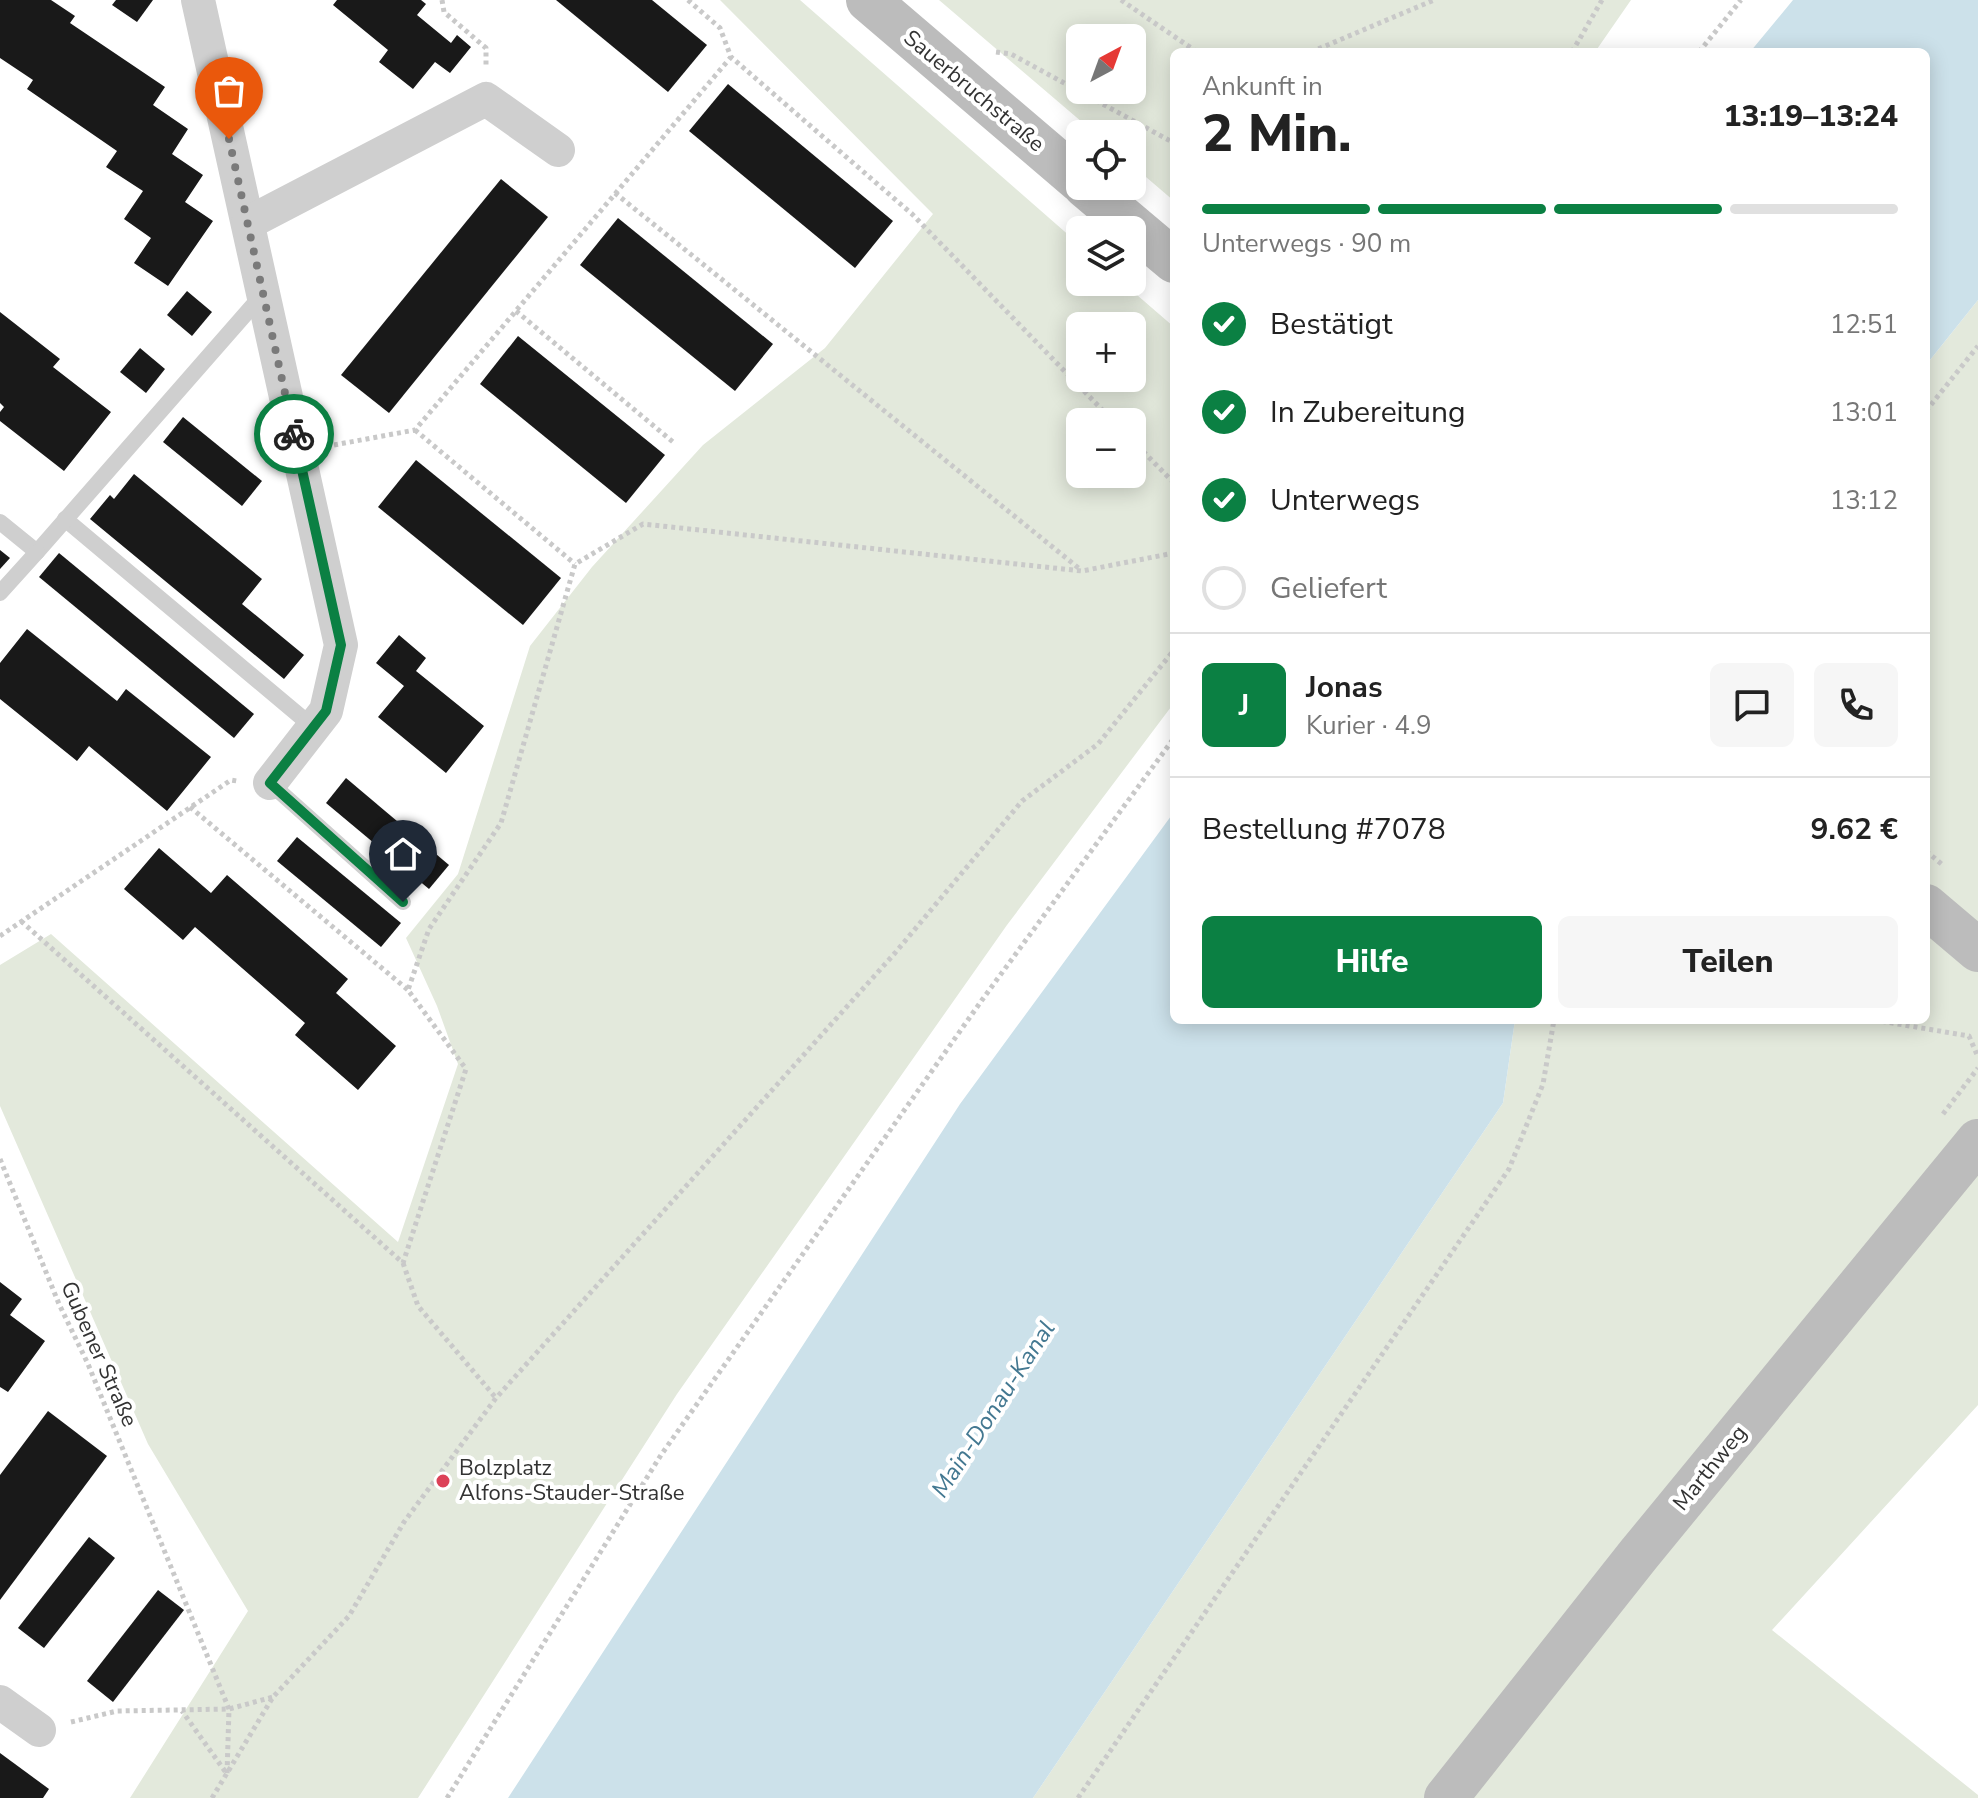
<!DOCTYPE html>
<html lang="de">
<head>
<meta charset="utf-8">
<style>
  body { margin:0; font-family:"Nunito Sans",sans-serif; background:#f6f6f6; color:#222; height:100vh; display:flex; flex-direction:column; font-size:30px; white-space:nowrap }
  * { box-sizing:border-box; margin:0 }
  p { font-size:26px; color:#767676 }
  .icon { flex:none; width:44px; height:44px; fill:none; stroke:currentColor; stroke-width:2; stroke-linecap:round; stroke-linejoin:round }
  .map { position:relative; flex:1; overflow:hidden }
  .details { position:absolute; left:1170px; top:48px; width:760px; height:976px; display:flex; flex-direction:column; background:#fff; border-radius:12px; box-shadow:0 4px 20px #0003 }
  .details>* { flex:none }
  .needle { width:52px; rotate:41deg }
  .fabs { position:absolute; left:1066px; top:24px; display:grid; gap:16px }
  .fabs a { display:grid; place-items:center; width:80px; height:80px; border-radius:12px; background:#fff; box-shadow:0 4px 20px #0003; font-size:40px }
  .pin { position:absolute; display:grid; place-items:center; width:68px; height:68px; color:#fff; margin:-82px -34px; border-radius:50% 50% 50% 0; rotate:-45deg; box-shadow:0 0 8px #0007 }
  .pin .icon { rotate:45deg }
  .courier { position:absolute; display:grid; place-items:center; width:80px; height:80px; margin:-40px; border:6px solid #0b8043; border-radius:50%; background:#fff; color:#222; box-shadow:0 2px 10px #0007 }
  .summary em { font-style:normal; font-weight:800 }
  .summary div { display:flex; flex-direction:column-reverse }
  .summary { display:flex; align-items:center; justify-content:space-between; height:136px; padding:0 32px }
  h1 { font-size:52px; font-weight:800; line-height:60px }
  .bar { display:grid; grid-template-columns:repeat(4,1fr); gap:12px 8px; align-content:center; height:96px; padding:0 32px }
  .bar i { height:10px; border-radius:6px; background:#e0e0e0 }
  .bar .on { background:#0b8043 }
  .bar p { grid-column:span 4 }
  .line { display:flex; align-items:center; gap:20px; padding:0 32px; border-top:2px solid #e0e0e0 }
  .line div { flex:1 }
  .round { display:grid; place-items:center; flex:none; width:84px; height:84px; border-radius:12px; background:#f6f6f6 }
  ol { padding:0 32px; list-style:none }
  li { display:flex; align-items:center; gap:24px; height:88px }
  li p { margin-inline-start:auto }
  li .icon { padding:8px; border-radius:50%; background:#0b8043; color:#fff; stroke-width:4 }
  li:last-child { color:#767676 }
  li i { width:44px; height:44px; border:4px solid #e0e0e0; border-radius:50% }
  .primary-button { display:flex; gap:16px; margin-top:auto; padding:16px 32px }
  .primary-button a { flex:1; height:92px; border-radius:12px; background:#0b8043; color:#fff; font-size:32px; font-weight:800; line-height:92px; text-align:center }
  .primary-button a+a { background:#f6f6f6; color:#222 }
  .map>svg:first-child { display:block }
  .green { fill:#e3e9dc; fill-rule:evenodd }
  .water { fill:#cce1ea }
  .building { fill:#191919 }
  .lines { fill:none; stroke-linecap:round; stroke-linejoin:round }
  .path { stroke:#c9c9c9; stroke-width:5; stroke-dasharray:4 4; stroke-linecap:butt }
  .lane { stroke:#cfcfcf; stroke-width:16 }
  .street { stroke:#cfcfcf; stroke-width:34 }
  .secondary { stroke:#bcbcbc; stroke-width:44 }
  .done { stroke:#7a7a7a; stroke-width:8; stroke-dasharray:0 14.4 }
  .route { stroke:#0b8043; stroke-width:10 }
  .poi-dot { fill:#dc4158; stroke:#fff; stroke-width:3 }
  .labels { text-anchor:middle; dominant-baseline:central; stroke-width:8; stroke-linejoin:round; paint-order:stroke }
  .street-label { font-size:22px; fill:#323232; stroke:#fff }
  .poi-label { font-size:22px; fill:#323232; stroke:#fff; text-anchor:start }
  .water-label { font-size:24px; font-style:italic; fill:#437891; stroke:#fff }
</style>
</head>
<body>
<div class="map">
<svg width="1978" height="1798" viewBox="0 0 1978 1798">
  <rect width="100%" height="100%" fill="#fff"/>
  <!-- green -->
  <g class="green">
    <path d="M720 0H800L1080 245V282H1122L1174 327V703L1007 925 677 1394 418 1798H130L248 1611 148 1444 0 1106V965L51 934 398 1242 458 1064 437 1006 406 938 458 874 530 646 592 567 703 445 825 348 933 214ZM1132 326V378H1080V326ZM1132 422V474H1080V422Z"/>
    <path d="M939 0H1631L1595 52H1174V201L1132 165V134H1096ZM1080 38H1132V90H1080Z"/>
    <path d="M1978 300V1405L1772 1630 1978 1795V1798H1033L1503 1103 1515 1020H1926V365Z"/>
  </g>
  <!-- water -->
  <g class="water">
    <path d="M1793 0H1978V300L1926 365V52H1750Z"/>
    <path d="M1174 812V1020H1515L1503 1103 1033 1798H508L960 1104Z"/>
  </g>
  <!-- building -->
  <g class="building">
    <path d="M0 0H51L75 16 70 23 165 87 153 105 188 129 172 154 203 175 185 202 213 221 168 286 134 263 151 238 124 219 143 191 106 167 117 151 27 89 33 80 0 58Z"/>
    <path d="M116 0H153L137 22 112 5Z"/>
    <path d="M337 0H421L426 4 417 15 451 43 457 35 471 47 450 73 435 62 413 89 379 62 388 50 333 5Z"/>
    <path d="M556 0H652L707 45 668 92Z"/>
    <path d="M728 84 893 221 855 268 689 131Z"/>
    <path d="M501 179 548 217 389 413 341 375Z"/>
    <path d="M618 218 773 344 735 391 580 265Z"/>
    <path d="M187 291 212 312 192 336 167 315Z"/>
    <path d="M0 312 60 359 53 367 111 412 64 471 0 421V412L4 407 0 403Z"/>
    <path d="M518 336 665 455 626 503 480 384Z"/>
    <path d="M140 348 165 369 146 393 120 372Z"/>
    <path d="M183 417 262 481 242 506 163 442Z"/>
    <path d="M416 460 561 578 523 625 378 507Z"/>
    <path d="M134 474 262 579 242 604 304 655 284 679 90 519 110 495 114 499Z"/>
    <path d="M0 550 10 558 0 569Z"/>
    <path d="M59 553 254 714 234 738 39 577Z"/>
    <path d="M27 629 117 701 126 689 211 757 167 811 89 746 77 761 0 699V663Z"/>
    <path d="M399 635 426 658 416 671 484 726 446 773 378 717 404 686 376 663Z"/>
    <path d="M346 778 449 865 429 889 326 803Z"/>
    <path d="M297 837 401 923 381 947 277 861Z"/>
    <path d="M159 848 211 893 227 875 348 979 336 993 396 1046 358 1090 295 1035 305 1023 195 927 183 940 124 889Z"/>
    <path d="M0 1282 22 1299 10 1315 45 1341 8 1392 0 1387Z"/>
    <path d="M48 1411 107 1456 0 1600V1475Z"/>
    <path d="M89 1537 115 1558 44 1648 18 1628Z"/>
    <path d="M158 1590 184 1610 113 1702 87 1681Z"/>
    <path d="M0 1753 49 1789 43 1798H0Z"/>
  </g>
  <g class="lines">
    <!-- path -->
    <g class="path">
      <path d="M442 0 444 12 486 48V66"/>
      <path d="M688 0 720 28 731 57 912 214 1114 422"/>
      <path d="M1121 0 1197 52"/>
      <path d="M996 52 1011 54 1174 143"/>
      <path d="M1311 52 1434 0"/>
      <path d="M1572 52 1602 0"/>
      <path d="M1699 52 1741 0"/>
      <path d="M615 193 1081 570"/>
      <path d="M516 311 673 442"/>
      <path d="M1926 411 1978 346"/>
      <path d="M415 430 575 564"/>
      <path d="M1132 440 1174 483"/>
      <path d="M334 445 415 430 731 57"/>
      <path d="M190 807 408 990"/>
      <path d="M1926 851 1944 866"/>
      <path d="M21 921 403 1263 466 1069 408 990 429 929 501 823 575 564 643 524 1082 571 1174 553"/>
      <path d="M0 936 231 780 237 781"/>
      <path d="M1874 1020 1969 1036 1978 1057"/>
      <path d="M1943 1114 1978 1068"/>
      <path d="M0 1159 59 1304 88 1364 229 1709 227 1774 182 1711"/>
      <path d="M403 1263 418 1306 496 1398"/>
      <path d="M71 1722 117 1711 229 1709 273 1697"/>
      <path d="M212 1798 273 1697 349 1616 404 1522 496 1398 895 953 1022 801 1098 744 1174 650"/>
      <path d="M447 1798 661 1455 982 1000 1174 738"/>
      <path d="M1078 1798 1509 1169 1543 1084 1554 1020"/>
    </g>
    <!-- lane -->
    <g class="lane">
      <path d="M65 519 313 727"/>
      <path d="M0 522 37 552 263 294"/>
      <path d="M0 593 37 552"/>
      <path d="M270 783 403 902"/>
    </g>
    <!-- street -->
    <g class="street">
      <path d="M198 0 341 645 326 711 270 783"/>
      <path d="M248 223 486 99 558 150"/>
      <path d="M0 1702 39 1730"/>
    </g>
    <!-- secondary -->
    <g class="secondary">
      <path d="M868 0 1080 181"/>
      <path d="M1085 186 1174 261"/>
      <path d="M1926 906 1978 950"/>
      <path d="M1446 1798 1639 1554 1978 1141"/>
    </g>
  </g>
  <g class="lines">
    <!-- done -->
    <path class="done" d="M229 139 294 434"/>
    <!-- route -->
    <path class="route" d="M294 434 341 645 326 711 270 783 403 902"/>
  </g>
  <!-- markers -->
  <circle class="poi-dot" cx="443" cy="1481" r="8"/>
  <g class="labels">
    <!-- street labels -->
    <g class="street-label">
      <text transform="translate(974 91) rotate(40)">Sauerbruchstraße</text>
      <text transform="translate(99 1354) rotate(66)">Gubener Straße</text>
      <text transform="translate(1710 1468) rotate(-51)">Marthweg</text>
    </g>
    <!-- poi labels -->
    <g class="poi-label">
      <text x="459" y="1468">Bolzplatz<tspan x="459" dy="25">Alfons-Stauder-Straße</tspan></text>
    </g>
    <!-- water labels -->
    <g class="water-label">
      <text transform="translate(993 1409) rotate(-57)">Main-Donau-Kanal</text>
    </g>
  </g>
</svg>
<div class="fabs">
<a><svg class="needle" viewBox="-14 -14 28 28"><path d="M0-13l5 13h-10z" fill="#e53935"/><path d="M0 13l5-13h-10z" fill="#767676"/></svg></a>
<a><svg class="icon" aria-label="locate" viewBox="0 0 24 24"><circle cx="12" cy="12" r="6"/><path d="M12 2v4M12 18v4M2 12h4M18 12h4"/></svg></a>
<a><svg class="icon" aria-label="layers" viewBox="0 0 24 24"><path d="M12 4l9 5-9 5-9-5zM3 14l9 5 9-5"/></svg></a>
<a>+</a>
<a>−</a>
</div>
<div class="pin" style="left:229px;top:139px;background:#ea580c"><svg class="icon" aria-label="bag" viewBox="0 0 24 24"><path d="M5 8h14l-1 12H6zM9 8a3 3 0 0 1 6 0"/></svg></div>
<div class="pin" style="left:403px;top:902px;background:#1f2937"><svg class="icon" aria-label="home" viewBox="0 0 24 24"><path d="M3 11l9-7 9 7M6 9v11h12V9"/></svg></div>
<div class="courier" style="left:294px;top:434px"><svg class="icon" aria-label="bike" viewBox="0 0 24 24"><circle cx="6" cy="16" r="4"/><circle cx="18" cy="16" r="4"/><path d="M6 16l4-8h5l3 8M10 8l3 8H6M13 5h3"/></svg></div>
<section class="details">
<div class="summary"><div><h1>2 Min.</h1><p>Ankunft in</p></div><em>13:19–13:24</em></div>
<div class="bar"><i class="on"></i><i class="on"></i><i class="on"></i><i></i><p>Unterwegs · 90 m</p></div>
<ol>
<li><svg class="icon" aria-label="check" viewBox="0 0 24 24"><path d="M5 12l5 5 9-10"/></svg>Bestätigt<p>12:51</p></li>
<li><svg class="icon" aria-label="check" viewBox="0 0 24 24"><path d="M5 12l5 5 9-10"/></svg>In Zubereitung<p>13:01</p></li>
<li><svg class="icon" aria-label="check" viewBox="0 0 24 24"><path d="M5 12l5 5 9-10"/></svg>Unterwegs<p>13:12</p></li>
<li><i></i>Geliefert</li>
</ol>
<div class="line" style="height:144px"><b class="round" style="background:#0b8043;color:#fff">J</b><div><b>Jonas</b><p>Kurier · 4.9</p></div><a class="round"><svg class="icon" aria-label="chat" viewBox="0 0 24 24"><path d="M4 5h16v11H9l-5 4z"/></svg></a><a class="round"><svg class="icon" aria-label="phone" viewBox="0 0 24 24"><path d="M5 4h4l2 5-3 2q2 4 5 5l2-3 5 2v4C11 20 4 13 5 4z"/></svg></a></div>
<div class="line" style="height:104px"><div>Bestellung #7078</div><b>9.62 €</b></div>
<div class="primary-button"><a>Hilfe</a><a>Teilen</a></div>
</section>
</div>
</body>
</html>
